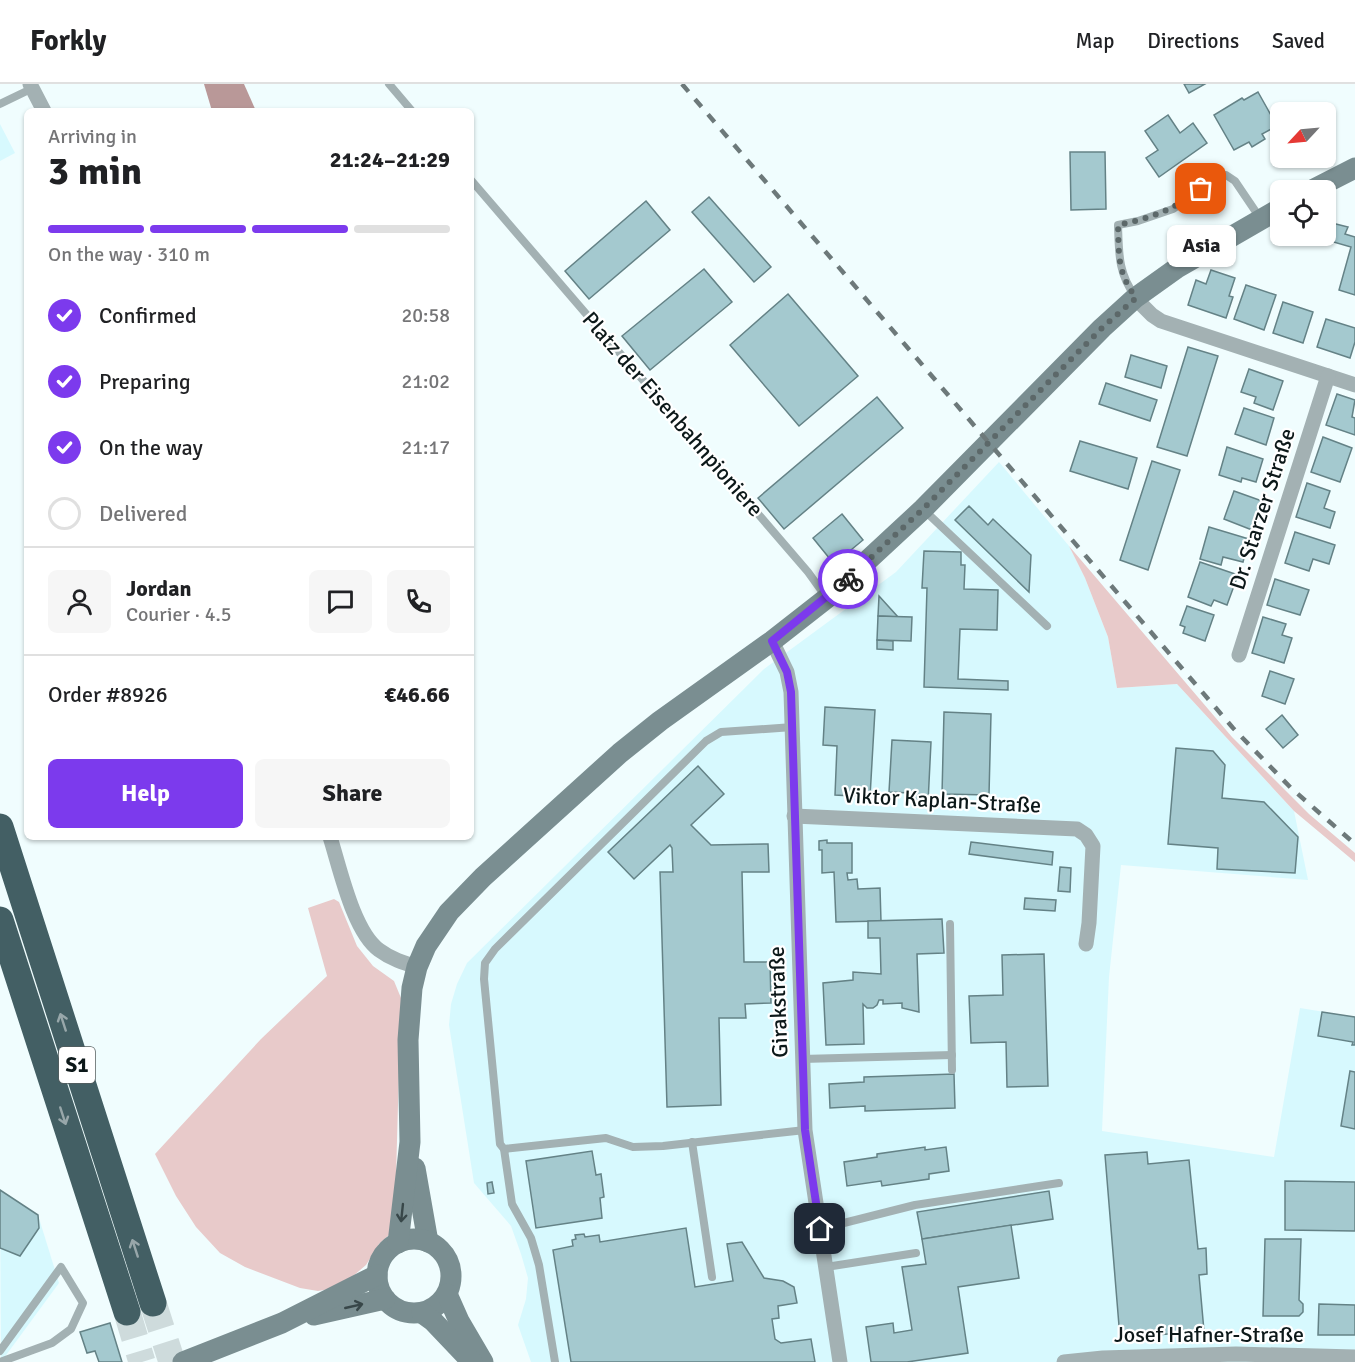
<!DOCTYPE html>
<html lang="en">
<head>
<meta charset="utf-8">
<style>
  body { margin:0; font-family:Signika,sans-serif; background:#f6f6f6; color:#202124; height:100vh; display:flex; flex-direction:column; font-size:22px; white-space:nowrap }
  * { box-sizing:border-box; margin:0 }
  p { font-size:20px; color:#757577 }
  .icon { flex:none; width:33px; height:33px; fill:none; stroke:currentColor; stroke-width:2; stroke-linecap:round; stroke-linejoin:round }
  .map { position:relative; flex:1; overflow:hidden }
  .sheet { position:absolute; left:24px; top:24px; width:450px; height:732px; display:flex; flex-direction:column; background:#fff; border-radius:9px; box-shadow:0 2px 4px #0004 }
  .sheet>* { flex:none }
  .needle { width:39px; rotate:244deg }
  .buttons { position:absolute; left:1270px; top:18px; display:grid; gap:12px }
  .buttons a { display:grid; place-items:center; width:66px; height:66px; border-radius:9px; background:#fff; box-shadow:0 2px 4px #0004; font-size:30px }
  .pin { position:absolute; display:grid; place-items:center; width:51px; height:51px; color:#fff; margin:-26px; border-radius:12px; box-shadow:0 3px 9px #0006 }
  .courier { position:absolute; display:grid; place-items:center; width:60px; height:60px; margin:-30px; border:4px solid #7c3aed; border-radius:50%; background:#fff; color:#222; box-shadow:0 2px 8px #0007 }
  .bubble { position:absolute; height:42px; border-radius:9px; background:#fff; box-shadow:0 2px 4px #0004; font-size:20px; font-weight:700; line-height:42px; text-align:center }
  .summary em { font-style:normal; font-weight:700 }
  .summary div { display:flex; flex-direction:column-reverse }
  .summary { display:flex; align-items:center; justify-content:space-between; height:102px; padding:0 24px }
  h1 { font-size:39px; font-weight:700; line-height:45px }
  .bar { display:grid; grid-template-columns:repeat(4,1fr); gap:9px 6px; align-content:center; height:72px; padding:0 24px }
  .bar i { height:8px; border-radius:4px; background:#e0e0e0 }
  .bar .current { background:#7c3aed }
  .bar p { grid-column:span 4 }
  .line { display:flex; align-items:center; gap:15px; padding:0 24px; border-top:2px solid #e0e0e0 }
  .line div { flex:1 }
  .round { display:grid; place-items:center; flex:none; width:63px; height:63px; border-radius:9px; background:#f6f6f6 }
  ol { padding:0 24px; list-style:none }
  li { display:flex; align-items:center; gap:18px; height:66px }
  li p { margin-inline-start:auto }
  li .icon { padding:6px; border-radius:50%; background:#7c3aed; color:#fff; stroke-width:4 }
  li:last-child { color:#757577 }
  li i { width:33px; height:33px; border:3px solid #e0e0e0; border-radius:50% }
  .cta { display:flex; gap:12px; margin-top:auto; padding:12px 24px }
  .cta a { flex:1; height:69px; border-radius:9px; background:#7c3aed; color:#fff; font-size:24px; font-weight:700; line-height:69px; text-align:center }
  .cta a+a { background:#f6f6f6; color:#202124 }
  header { display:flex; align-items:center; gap:36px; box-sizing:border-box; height:84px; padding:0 30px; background:#fff; border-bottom:2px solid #e0e0e0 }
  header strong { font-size:28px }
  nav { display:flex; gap:33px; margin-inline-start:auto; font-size:21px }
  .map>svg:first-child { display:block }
  .built { fill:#d7f9fe }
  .green { fill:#e8caca }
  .water { fill:#b99898 }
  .building { fill:#a4c9cf; stroke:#648286; stroke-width:1.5 }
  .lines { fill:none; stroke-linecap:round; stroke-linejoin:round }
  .highway-tunnel { stroke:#cedbdc; stroke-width:27; stroke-dasharray:27 14; stroke-linecap:butt }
  .lane { stroke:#a3b1b3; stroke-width:8 }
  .street { stroke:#a3b1b3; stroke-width:15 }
  .secondary { stroke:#7a8e91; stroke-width:21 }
  .highway { stroke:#435f64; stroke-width:27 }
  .rail { stroke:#6d797a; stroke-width:4.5; stroke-dasharray:10 10; stroke-linecap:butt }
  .oneway { stroke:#98a7aa }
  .oneway2 { stroke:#384749 }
  .done { stroke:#5c6869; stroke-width:6; stroke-dasharray:0 10.8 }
  .route { stroke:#7c3aed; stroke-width:8 }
  .labels { text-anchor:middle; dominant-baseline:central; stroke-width:4.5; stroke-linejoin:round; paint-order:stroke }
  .shield { fill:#fff; stroke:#555d5e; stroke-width:1.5 }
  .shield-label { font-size:21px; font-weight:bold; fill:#0c1819 }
  .street-label { font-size:22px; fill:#0c1819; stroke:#fff }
</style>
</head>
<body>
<header>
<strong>Forkly</strong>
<nav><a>Map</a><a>Directions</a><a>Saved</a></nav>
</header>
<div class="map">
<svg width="1355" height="1278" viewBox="0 0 1355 1278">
  <rect width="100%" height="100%" fill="#f0fdfe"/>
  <!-- built -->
  <g class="built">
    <path d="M0 40 15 69 0 77Z"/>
    <path d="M999 378 1069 462 1085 494 1108 553 1117 604 1177 600 1294 727 1308 796 1121 781 1109 893 1102 1047 1274 1073 1300 924 1355 933V1278H531L518 1241 526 1215 528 1194 521 1170 511 1142 474 1099 449 941 451 920 457 900 467 879 764 585 896 488Z"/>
    <path d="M0 1106 38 1131 59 1199 1 1278Z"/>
  </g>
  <!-- green -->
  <g class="green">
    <path d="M1069 462 1232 653 1309 730 1355 769V778L1294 727 1177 600 1117 604 1108 553 1085 494Z"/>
    <path d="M334 815 339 818 357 862 373 882 394 897 401 914 395 1128 390 1150 379 1160 366 1181 352 1193 330 1205 318 1207 300 1204 245 1183 220 1169 196 1143 176 1112 155 1070 261 955 327 892 308 824Z"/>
  </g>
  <!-- water -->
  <path class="water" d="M204 0H244L256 27H212Z"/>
  <!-- building -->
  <g class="building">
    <path d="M1184 0H1205L1189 9Z"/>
    <path d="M1258 8 1277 42 1262 50 1265 55 1252 63 1249 58 1234 66 1214 31 1242 14 1244 16Z"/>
    <path d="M1168 31 1180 49 1193 39 1207 59 1159 93 1146 74 1158 66 1145 47Z"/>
    <path d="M1070 68H1105L1106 125 1071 126Z"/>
    <path d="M709 113 771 183 754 198 692 128Z"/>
    <path d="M646 117 670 146 589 215 565 187Z"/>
    <path d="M1328 138 1348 143 1345 150 1355 153V211L1339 206 1351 163 1323 155 1326 152Z"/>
    <path d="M704 185 732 218 650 286 622 252Z"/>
    <path d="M1211 186 1235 194 1229 212 1233 213 1226 234 1188 221 1196 196 1206 200Z"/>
    <path d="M1246 201 1276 211 1264 246 1234 235Z"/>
    <path d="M788 210 858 292 799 342 730 261Z"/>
    <path d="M1283 218 1313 228 1303 259 1273 249Z"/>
    <path d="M1326 235 1355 244V258L1350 274 1317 263Z"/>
    <path d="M1188 263 1218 272 1187 372 1157 363Z"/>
    <path d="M1131 271 1167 282 1161 304 1125 293Z"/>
    <path d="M1249 285 1283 297 1273 326 1254 319 1256 313 1241 308Z"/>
    <path d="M1106 299 1157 316 1150 337 1099 320Z"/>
    <path d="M1337 310 1355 316 1352 333 1355 334V351L1326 341Z"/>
    <path d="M877 313 903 344 784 445 758 414Z"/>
    <path d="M1244 324 1274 334 1266 361 1235 350Z"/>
    <path d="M1323 353 1352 364 1340 398 1311 388Z"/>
    <path d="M1080 357 1137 374 1128 405 1070 387Z"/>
    <path d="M1227 363 1263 375 1256 398 1242 394 1241 398 1219 391Z"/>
    <path d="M1152 377 1180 386 1148 486 1120 476Z"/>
    <path d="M1307 399 1330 407 1324 424 1335 428 1330 444 1296 433Z"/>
    <path d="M1234 407 1262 417 1252 446 1224 435Z"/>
    <path d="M969 422 988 441 993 435 1031 471 1029 508 955 436Z"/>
    <path d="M842 430 863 456 834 480 813 454Z"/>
    <path d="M1209 443 1249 455 1243 478 1223 473 1221 481 1200 475Z"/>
    <path d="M1295 448 1335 461 1329 480 1313 475 1309 487 1285 479Z"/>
    <path d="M924 467 961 468V481H965L964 505 998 506 997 546 960 545 958 595 1008 597V606L924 603 927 504H922Z"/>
    <path d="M1200 478 1238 491 1227 521 1214 516 1211 522 1188 513Z"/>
    <path d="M1275 495 1309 506 1300 531 1267 521Z"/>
    <path d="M879 512 898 533 878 532Z"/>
    <path d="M1187 522 1214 531 1205 557 1183 549 1185 543 1180 541Z"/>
    <path d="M878 532 912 533 911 557 877 556Z"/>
    <path d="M1263 533 1286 540 1282 551 1292 554 1284 579 1252 569Z"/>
    <path d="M877 556 893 557V566L877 565Z"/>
    <path d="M1270 587 1294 595 1285 620 1262 612Z"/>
    <path d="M825 623 875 626 870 713 835 711 837 662 823 661Z"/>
    <path d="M944 628 991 630 989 711 942 710Z"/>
    <path d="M1282 631 1298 651 1283 664 1266 645Z"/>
    <path d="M892 656 931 658 928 719 909 718 910 709 889 708Z"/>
    <path d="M1176 664 1213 667 1225 681 1222 714 1264 718 1298 753 1295 789 1217 785 1218 764 1168 760Z"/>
    <path d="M698 682 724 710 691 741 711 761 768 760 769 788H742L744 878H770L771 919 745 920 746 934H719L721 1021 667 1023 660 788H673L672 764 670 761 634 795 608 768Z"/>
    <path d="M827 756V759H852V789H847L848 796 857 795 858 805 880 804 881 837 836 838 834 788 822 789V766H819V757Z"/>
    <path d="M971 758 1053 768 1052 781 969 770Z"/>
    <path d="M1060 783 1071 784 1070 808 1058 807Z"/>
    <path d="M1025 814 1056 816 1055 827 1024 825Z"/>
    <path d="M942 835 944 869 917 870 919 928 902 924V919L883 920V916H879L877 921 873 924H867L863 920 864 960 826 961 823 899 853 896V888L881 890 880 854H868V837Z"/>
    <path d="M1044 870 1048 1002 1007 1003 1006 958 971 959 969 912 1003 911 1002 871Z"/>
    <path d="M1322 928 1355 933V961H1352L1353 958 1318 952Z"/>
    <path d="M1350 987 1355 988V1045L1341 1042Z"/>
    <path d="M954 990 955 1024 865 1027V1022L830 1024 829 1000 864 998V993Z"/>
    <path d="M925 1063V1066L946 1063 949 1087 929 1090V1095L882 1102 881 1097 847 1102 844 1078 877 1073V1070Z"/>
    <path d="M592 1067 596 1091 601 1090 604 1113 600 1114 602 1134 536 1144 526 1077Z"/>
    <path d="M1147 1068 1148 1080 1189 1076 1198 1165 1206 1164 1207 1190 1199 1191 1204 1247 1120 1254 1105 1071Z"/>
    <path d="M1285 1097 1355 1098V1147L1285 1146Z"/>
    <path d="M492 1098 494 1109 488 1110 487 1099Z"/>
    <path d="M0 1106 38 1131 39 1144 20 1172 0 1164Z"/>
    <path d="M1049 1107 1053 1135 922 1155 917 1128Z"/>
    <path d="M1011 1141 1019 1194 958 1203 968 1269 907 1278H871L866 1243 893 1239 894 1249 912 1246 902 1183 926 1180 922 1155Z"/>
    <path d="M686 1144 695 1203 733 1197 727 1160 742 1158 764 1194 783 1197 794 1203 797 1219 778 1222 779 1234 772 1235 775 1255 781 1259 811 1255 815 1278H571L553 1166 573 1162 572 1156 576 1155 575 1151 584 1150 585 1153 599 1151 600 1158Z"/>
    <path d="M1265 1155H1301L1299 1216 1303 1220V1228L1299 1232H1263Z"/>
    <path d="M1319 1220 1355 1221V1251H1318Z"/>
    <path d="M110 1239 122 1278H99L95 1267 87 1269 80 1248Z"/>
  </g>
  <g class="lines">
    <!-- highway-tunnel -->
    <g class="highway-tunnel">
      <path d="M153 1219 172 1278"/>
      <path d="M127 1228 142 1278"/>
    </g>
    <!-- lane -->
    <g class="lane">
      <path d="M389 0 412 27"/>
      <path d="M0 20 33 4"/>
      <path d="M471 96 808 488 826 513"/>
      <path d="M1135 212C1118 189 1119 169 1118 141L1138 137 1173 125 1219 92 1226 91 1235 97 1260 134"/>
      <path d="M924 426 1047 542"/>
      <path d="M793 643 721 648 706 657 495 865 485 879 484 895 500 1060 504 1065 606 1054 633 1063 663 1062 805 1046"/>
      <path d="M950 840 952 986"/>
      <path d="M802 975 952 971"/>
      <path d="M692 1058 712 1193"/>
      <path d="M504 1065 512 1120 531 1154 539 1181 555 1278"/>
      <path d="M820 1145 915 1121 1059 1099"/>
      <path d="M826 1183 916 1169"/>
      <path d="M0 1267 61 1183 83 1219 71 1245 52 1259 0 1278"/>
    </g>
    <!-- street -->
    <g class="street">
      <path d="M30 0 44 27"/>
      <path d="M1135 214 1152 231 1161 237 1355 301"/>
      <path d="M772 557 787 588 791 608 805 1046 840 1278"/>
      <path d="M1239 571 1328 292"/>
      <path d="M794 732 1077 745 1086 751 1093 762 1089 839 1086 860"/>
      <path d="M330 753C340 784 353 847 379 866 391 875 404 879 417 883"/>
      <path d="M1064 1278 1103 1274 1236 1270 1355 1273"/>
    </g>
    <!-- secondary -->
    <g class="secondary">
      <path d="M1312 106 1355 84"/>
      <path d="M415 1084 428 1158"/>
      <circle cx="414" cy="1192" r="37"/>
      <path d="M398 1159 410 1058 408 956 412 904 417 883 426 862 449 828 483 793 620 669 660 637 772 557 827 514 923 425 1102 244 1135 214 1177 184 1281 124"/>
      <path d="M447 1210 459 1237 483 1278"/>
      <path d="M422 1229 433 1237 472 1278"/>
      <path d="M314 1231 385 1215"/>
      <path d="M183 1278 282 1239 377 1191"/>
    </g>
    <!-- highway -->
    <g class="highway">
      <path d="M0 743 153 1219"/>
      <path d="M0 836 127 1228"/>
    </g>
    <!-- rail -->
    <path class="rail" d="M682 0 1233 644 1291 704 1355 760"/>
  </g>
  <!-- one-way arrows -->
  <defs><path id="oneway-shaft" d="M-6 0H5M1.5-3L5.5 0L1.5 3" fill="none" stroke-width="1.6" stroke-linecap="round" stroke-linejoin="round" transform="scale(1.5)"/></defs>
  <g class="oneway">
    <use href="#oneway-shaft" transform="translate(63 938) rotate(-108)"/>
    <use href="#oneway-shaft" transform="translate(63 1032) rotate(72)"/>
    <use href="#oneway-shaft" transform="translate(135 1164) rotate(-108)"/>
  </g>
  <g class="oneway2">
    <use href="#oneway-shaft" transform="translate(402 1129) rotate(96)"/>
    <use href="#oneway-shaft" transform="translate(354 1222) rotate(-13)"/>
  </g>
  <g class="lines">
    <!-- done -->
    <path class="done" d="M848 495 923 425 1102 244 1136 214C1117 188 1119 171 1118 141 1151 134 1173 126 1201 105"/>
    <!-- route -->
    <path class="route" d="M820 1145 805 1046 791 608 787 588 772 557 848 495"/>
  </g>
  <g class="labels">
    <!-- shield labels -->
    <rect class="shield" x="59" y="963" width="36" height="36" rx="4.5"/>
    <g class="shield-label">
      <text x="77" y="981">S1</text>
    </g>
    <!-- street labels -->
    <g class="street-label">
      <text transform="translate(673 330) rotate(49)">Platz der Eisenbahnpioniere</text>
      <text transform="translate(1262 425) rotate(-72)">Dr. Starzer Straße</text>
      <text transform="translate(942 716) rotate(3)">Viktor Kaplan-Straße</text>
      <text transform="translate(778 918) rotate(-92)">Girakstraße</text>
      <text x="1209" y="1250">Josef Hafner-Straße</text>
    </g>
  </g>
</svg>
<div class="buttons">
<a><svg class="needle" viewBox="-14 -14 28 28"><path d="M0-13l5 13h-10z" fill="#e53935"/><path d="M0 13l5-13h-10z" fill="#757577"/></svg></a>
<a><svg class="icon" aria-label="locate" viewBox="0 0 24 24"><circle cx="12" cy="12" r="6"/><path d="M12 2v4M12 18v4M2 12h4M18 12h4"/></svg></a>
</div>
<div class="pin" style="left:1201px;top:105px;background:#ea580c"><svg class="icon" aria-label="bag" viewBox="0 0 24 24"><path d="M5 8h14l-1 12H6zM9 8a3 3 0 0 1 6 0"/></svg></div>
<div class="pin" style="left:820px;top:1145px;background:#1f2937"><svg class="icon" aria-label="home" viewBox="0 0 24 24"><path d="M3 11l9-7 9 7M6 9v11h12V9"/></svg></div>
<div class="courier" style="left:848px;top:495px"><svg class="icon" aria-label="bike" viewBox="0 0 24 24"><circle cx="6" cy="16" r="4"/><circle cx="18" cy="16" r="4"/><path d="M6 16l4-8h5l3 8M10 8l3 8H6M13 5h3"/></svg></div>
<div class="bubble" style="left:1167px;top:141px;width:69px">Asia</div>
<section class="sheet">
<div class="summary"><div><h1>3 min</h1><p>Arriving in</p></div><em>21:24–21:29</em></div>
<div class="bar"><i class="current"></i><i class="current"></i><i class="current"></i><i></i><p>On the way · 310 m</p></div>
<ol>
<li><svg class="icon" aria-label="check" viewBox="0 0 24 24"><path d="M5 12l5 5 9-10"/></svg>Confirmed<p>20:58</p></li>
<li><svg class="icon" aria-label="check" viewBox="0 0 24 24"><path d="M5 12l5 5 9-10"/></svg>Preparing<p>21:02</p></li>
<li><svg class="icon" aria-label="check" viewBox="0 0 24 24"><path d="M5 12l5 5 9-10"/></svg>On the way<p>21:17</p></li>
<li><i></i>Delivered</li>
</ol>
<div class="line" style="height:108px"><a class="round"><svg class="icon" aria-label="person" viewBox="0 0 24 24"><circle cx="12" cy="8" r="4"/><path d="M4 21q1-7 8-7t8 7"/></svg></a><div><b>Jordan</b><p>Courier · 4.5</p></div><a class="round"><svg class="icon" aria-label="chat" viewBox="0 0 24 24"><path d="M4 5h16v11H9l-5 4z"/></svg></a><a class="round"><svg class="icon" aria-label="phone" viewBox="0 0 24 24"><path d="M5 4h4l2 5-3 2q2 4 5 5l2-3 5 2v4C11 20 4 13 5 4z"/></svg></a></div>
<div class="line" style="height:78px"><div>Order #8926</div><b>€46.66</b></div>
<div class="cta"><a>Help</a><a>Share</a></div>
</section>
</div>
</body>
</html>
